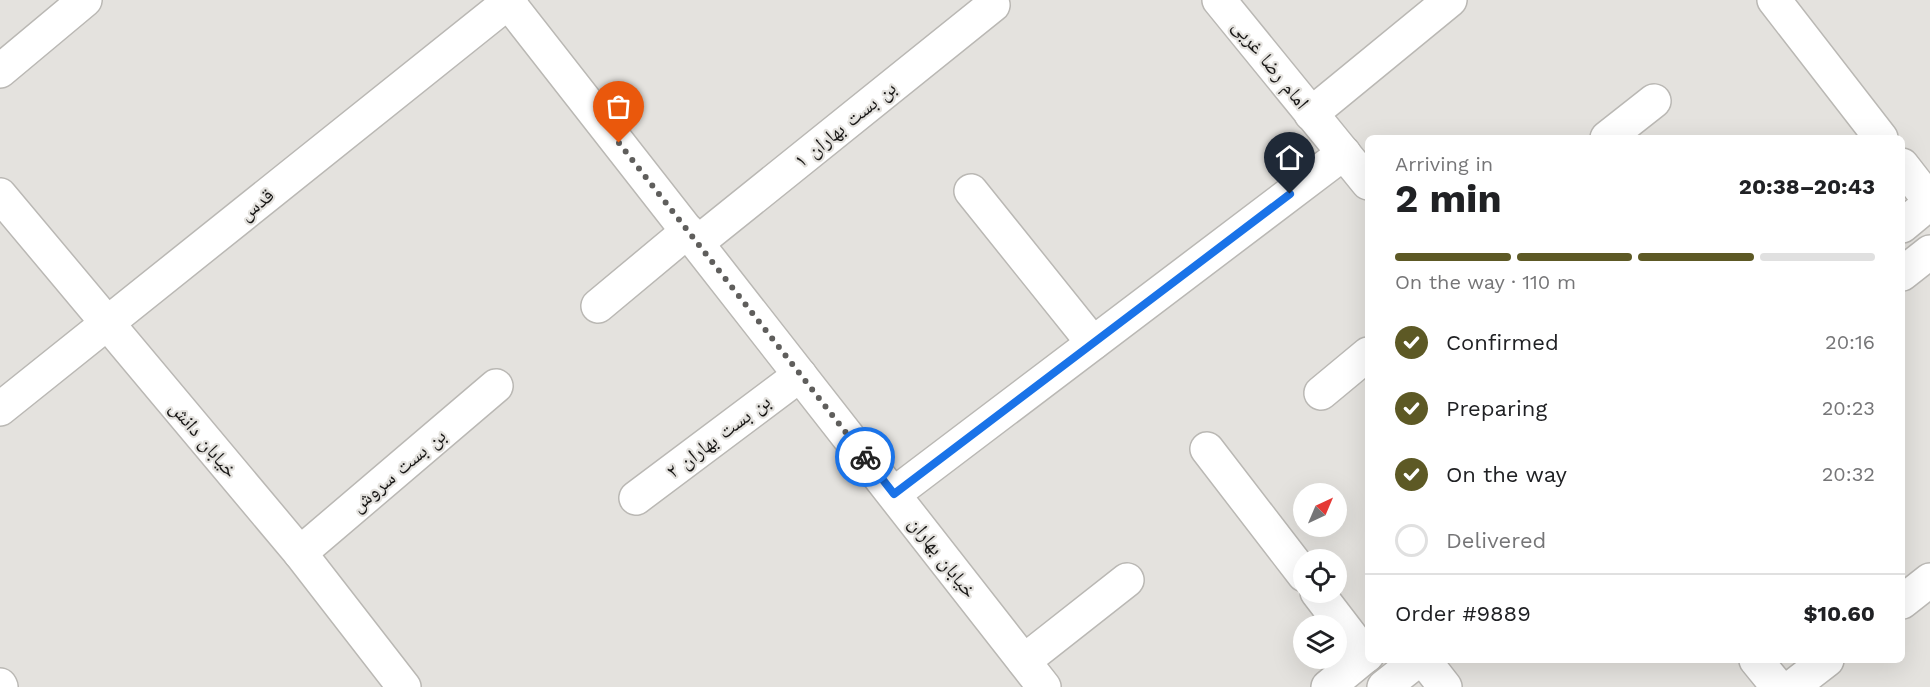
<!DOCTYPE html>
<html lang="en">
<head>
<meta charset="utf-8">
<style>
  body { margin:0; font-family:"Work Sans","Noto Naskh Arabic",sans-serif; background:#f2f2f2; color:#202124; height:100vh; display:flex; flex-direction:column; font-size:22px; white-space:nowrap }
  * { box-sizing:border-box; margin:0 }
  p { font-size:20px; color:#757577 }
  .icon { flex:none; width:33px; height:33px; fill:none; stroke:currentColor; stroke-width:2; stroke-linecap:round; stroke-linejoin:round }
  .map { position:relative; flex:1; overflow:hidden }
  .drawer { position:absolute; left:1365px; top:135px; width:540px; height:528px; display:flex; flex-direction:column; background:#fff; border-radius:9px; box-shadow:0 6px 24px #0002 }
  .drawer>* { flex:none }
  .needle { width:39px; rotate:44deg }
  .controls { position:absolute; left:1293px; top:483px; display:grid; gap:12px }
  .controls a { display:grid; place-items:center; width:54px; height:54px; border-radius:50%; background:#fff; box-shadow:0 6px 24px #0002; font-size:30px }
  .pin { position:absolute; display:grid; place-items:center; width:51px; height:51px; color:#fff; margin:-62px -26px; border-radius:50% 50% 50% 0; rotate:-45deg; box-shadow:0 0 6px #0007 }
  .pin .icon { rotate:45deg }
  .courier { position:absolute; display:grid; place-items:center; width:60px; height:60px; margin:-30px; border:4px solid #1a73e8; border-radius:50%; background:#fff; color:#222; box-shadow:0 2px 8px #0007 }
  .overview em { font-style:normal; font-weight:700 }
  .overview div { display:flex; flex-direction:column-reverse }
  .overview { display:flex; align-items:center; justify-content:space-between; height:102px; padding:0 30px }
  h1 { font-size:39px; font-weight:700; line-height:45px }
  .bar { display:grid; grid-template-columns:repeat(4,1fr); gap:9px 6px; align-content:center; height:72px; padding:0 30px }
  .bar i { height:8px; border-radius:4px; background:#e0e0e0 }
  .bar .current { background:#5d5925 }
  .bar p { grid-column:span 4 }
  .line { display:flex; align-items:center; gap:15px; padding:0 30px; border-top:2px solid #e0e0e0 }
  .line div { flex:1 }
  ol { padding:0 30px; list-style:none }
  li { display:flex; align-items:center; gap:18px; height:66px }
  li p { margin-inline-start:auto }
  li .icon { padding:6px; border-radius:50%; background:#5d5925; color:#fff; stroke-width:4 }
  li:last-child { color:#757577 }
  li i { width:33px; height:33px; border:3px solid #e0e0e0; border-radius:50% }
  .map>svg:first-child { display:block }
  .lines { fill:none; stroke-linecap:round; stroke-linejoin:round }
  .minor-casing { stroke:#bab8b4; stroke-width:36 }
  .minor { stroke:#fff; stroke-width:33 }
  .done { stroke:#5f5e5c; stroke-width:6; stroke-dasharray:0 10.8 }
  .route { stroke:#1a73e8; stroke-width:8 }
  .labels { text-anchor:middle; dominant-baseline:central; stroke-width:4.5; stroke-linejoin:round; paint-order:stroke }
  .street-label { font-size:20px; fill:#181716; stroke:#e4e2de }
</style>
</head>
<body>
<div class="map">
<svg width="1930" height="687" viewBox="0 0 1930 687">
  <rect width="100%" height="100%" fill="#e4e2de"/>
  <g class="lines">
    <!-- minor casing -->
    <g class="minor-casing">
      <g id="minor">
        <path d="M1219 0 1368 183"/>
        <path d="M1774 0 1881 138"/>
        <path d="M508 2 1044 687"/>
        <path d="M0 71 85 0"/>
        <path d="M1311 114 1450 0"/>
        <path d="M1607 138 1654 101"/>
        <path d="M1902 165 1930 201"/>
        <path d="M971 191 1093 343"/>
        <path d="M0 195 300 553 404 687"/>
        <path d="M1902 226 1930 203"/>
        <path d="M697 243 993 5"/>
        <path d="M1902 274 1930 252"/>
        <path d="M598 306 688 231"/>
        <path d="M1321 393 1368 354"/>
        <path d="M0 409 511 0"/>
        <path d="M1207 449 1304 575"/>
        <path d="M894 494 1344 153"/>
        <path d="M636 498 800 375"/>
        <path d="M300 553 496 386"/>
        <path d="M1317 592 1366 656"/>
        <path d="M1902 602 1930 580"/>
        <path d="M1424 660 1445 687"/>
        <path d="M1756 660 1778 687"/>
        <path d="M1024 661 1127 580"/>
        <path d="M0 685 1 687"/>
        <path d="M1328 687 1368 654"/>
        <path d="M1384 687 1418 660"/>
        <path d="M1792 687 1827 660"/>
      </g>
    </g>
    <!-- minor -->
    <use href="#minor" class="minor"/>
  </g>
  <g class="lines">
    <!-- done -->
    <path class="done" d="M619 143 865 457"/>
    <!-- route -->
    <path class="route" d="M865 457 894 494 1290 194"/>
  </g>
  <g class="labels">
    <!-- street labels -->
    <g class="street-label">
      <text transform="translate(1271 64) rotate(51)">امام رضا غربی</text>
      <text transform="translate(845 124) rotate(-39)">بن بست بهاران ۱</text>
      <text transform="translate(256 204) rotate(-39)">قدس</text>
      <text transform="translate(718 436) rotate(-37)">بن بست بهاران ۲</text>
      <text transform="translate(204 439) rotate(50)">خیابان دانش</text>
      <text transform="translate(398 470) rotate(-40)">بن بست سروش</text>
      <text transform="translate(943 557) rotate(52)">خیابان بهاران</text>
    </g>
  </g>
</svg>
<div class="controls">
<a><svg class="needle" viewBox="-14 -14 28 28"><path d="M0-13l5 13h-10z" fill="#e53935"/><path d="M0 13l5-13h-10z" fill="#757577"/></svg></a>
<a><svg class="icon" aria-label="locate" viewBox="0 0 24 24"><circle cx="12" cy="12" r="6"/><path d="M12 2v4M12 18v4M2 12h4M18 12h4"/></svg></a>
<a><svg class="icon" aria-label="layers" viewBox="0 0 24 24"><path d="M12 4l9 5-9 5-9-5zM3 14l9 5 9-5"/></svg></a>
</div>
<div class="pin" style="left:619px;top:143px;background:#ea580c"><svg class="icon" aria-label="bag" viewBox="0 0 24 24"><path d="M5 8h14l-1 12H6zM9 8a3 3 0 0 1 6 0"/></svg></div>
<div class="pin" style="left:1290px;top:194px;background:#1f2937"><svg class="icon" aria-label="home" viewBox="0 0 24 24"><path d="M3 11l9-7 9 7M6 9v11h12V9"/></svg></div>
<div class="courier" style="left:865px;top:457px"><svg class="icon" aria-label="bike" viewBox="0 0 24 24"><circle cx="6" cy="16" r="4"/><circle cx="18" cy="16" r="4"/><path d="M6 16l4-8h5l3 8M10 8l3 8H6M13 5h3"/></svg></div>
<section class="drawer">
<div class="overview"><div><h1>2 min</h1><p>Arriving in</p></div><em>20:38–20:43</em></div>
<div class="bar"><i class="current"></i><i class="current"></i><i class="current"></i><i></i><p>On the way · 110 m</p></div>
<ol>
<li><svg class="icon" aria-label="check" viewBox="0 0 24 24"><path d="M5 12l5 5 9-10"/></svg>Confirmed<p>20:16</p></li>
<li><svg class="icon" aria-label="check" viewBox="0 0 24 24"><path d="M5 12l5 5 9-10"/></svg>Preparing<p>20:23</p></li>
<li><svg class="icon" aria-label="check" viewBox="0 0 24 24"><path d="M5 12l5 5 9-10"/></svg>On the way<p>20:32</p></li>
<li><i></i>Delivered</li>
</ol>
<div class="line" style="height:78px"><div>Order #9889</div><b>$10.60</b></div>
</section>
</div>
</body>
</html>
